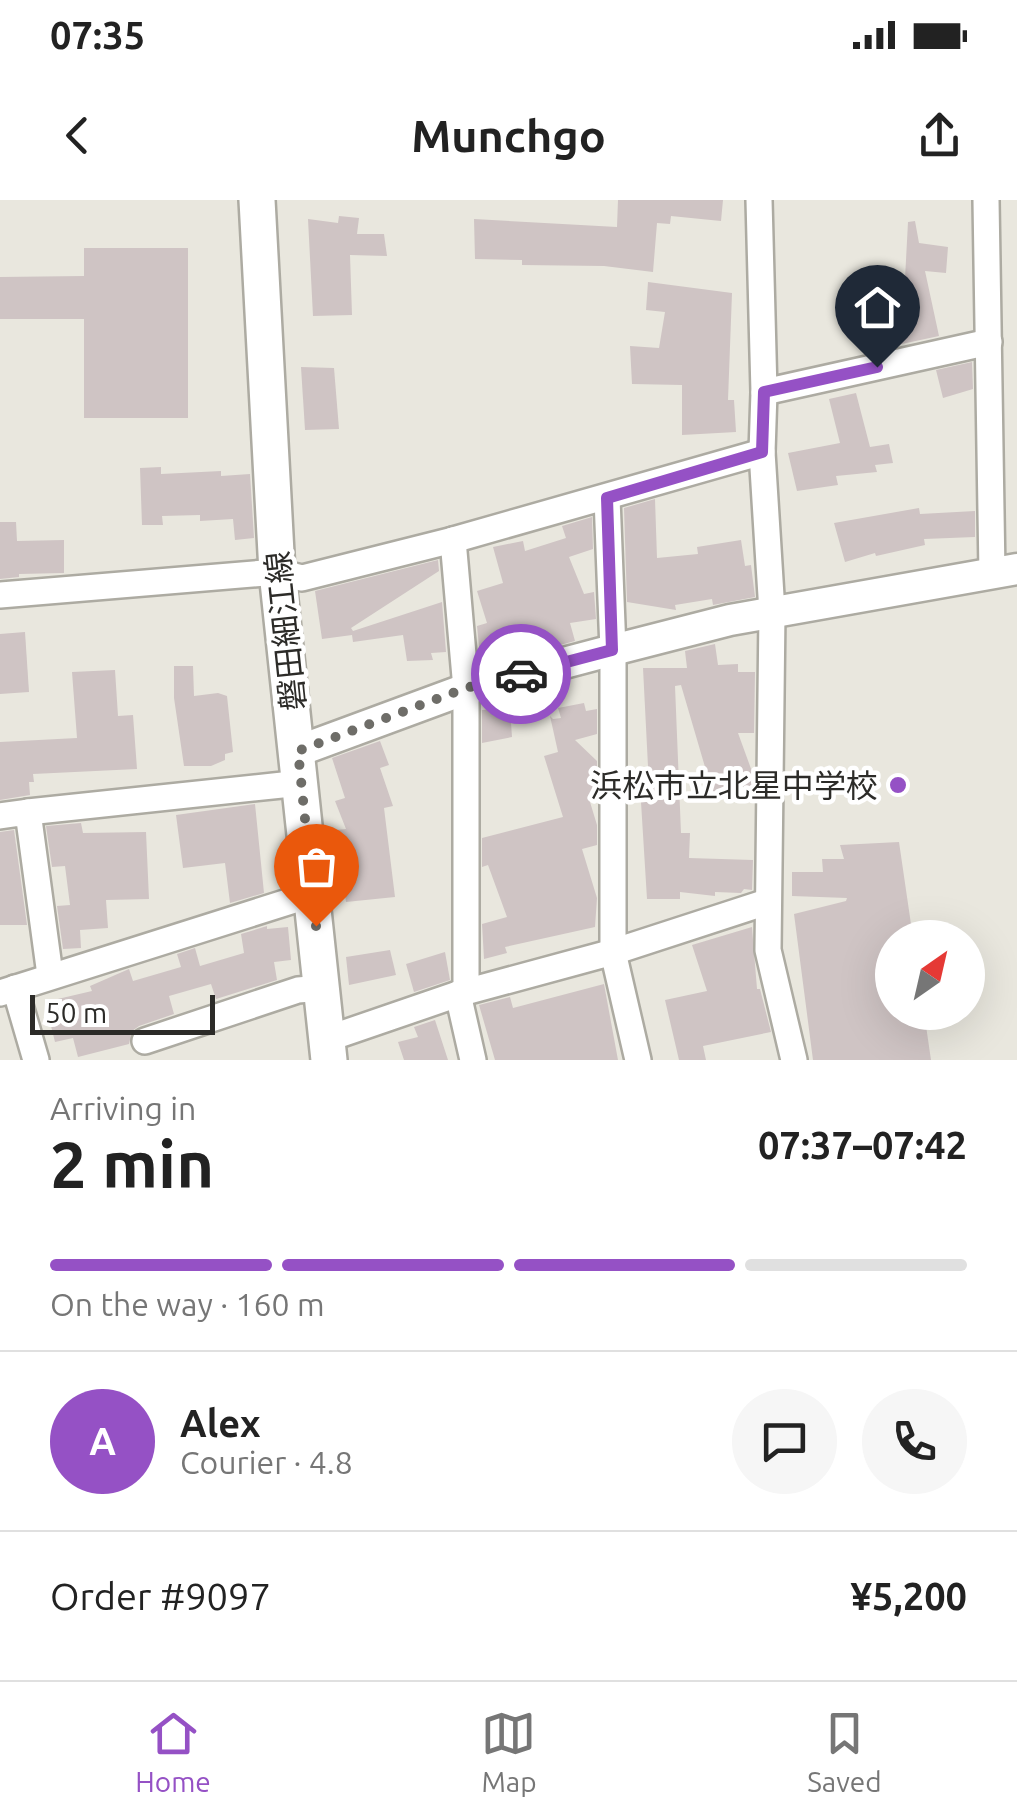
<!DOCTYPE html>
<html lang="en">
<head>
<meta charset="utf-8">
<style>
  body { margin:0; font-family:Ubuntu,"Noto Sans JP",sans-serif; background:#f6f6f6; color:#222; height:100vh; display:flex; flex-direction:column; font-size:38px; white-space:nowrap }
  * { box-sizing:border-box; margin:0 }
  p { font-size:32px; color:#767676 }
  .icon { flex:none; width:55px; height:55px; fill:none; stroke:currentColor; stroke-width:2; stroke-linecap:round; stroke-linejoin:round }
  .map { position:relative; height:860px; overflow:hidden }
  .sheet { display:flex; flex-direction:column; background:#fff; flex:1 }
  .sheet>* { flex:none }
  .needle { width:65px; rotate:34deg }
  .fabs { position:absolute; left:875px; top:720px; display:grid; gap:20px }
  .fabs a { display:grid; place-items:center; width:110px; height:110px; border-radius:50%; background:#fff; box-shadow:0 10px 40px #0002; font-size:50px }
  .scale { position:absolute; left:30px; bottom:25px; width:185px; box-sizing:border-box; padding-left:10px; border:5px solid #2c2b28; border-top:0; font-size:28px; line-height:35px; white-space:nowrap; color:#2c2b28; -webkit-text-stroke:8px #fff; paint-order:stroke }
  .pin { position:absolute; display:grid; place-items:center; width:85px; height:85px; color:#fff; margin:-102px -42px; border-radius:50% 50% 50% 0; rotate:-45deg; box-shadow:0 0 10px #0007 }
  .pin .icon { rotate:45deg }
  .courier { position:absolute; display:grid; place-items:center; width:100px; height:100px; margin:-50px; border:8px solid #9551c5; border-radius:50%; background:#fff; color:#222; box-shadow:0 2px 12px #0007 }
  .summary em { font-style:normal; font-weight:700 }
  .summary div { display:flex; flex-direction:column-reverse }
  .summary { display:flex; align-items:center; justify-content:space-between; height:170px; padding:0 50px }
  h1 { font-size:65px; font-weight:700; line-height:75px }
  .bar { display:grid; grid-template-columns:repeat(4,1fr); gap:15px 10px; align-content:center; height:120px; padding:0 50px }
  .bar i { height:12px; border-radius:8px; background:#e0e0e0 }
  .bar .on { background:#9551c5 }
  .bar p { grid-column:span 4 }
  .line { display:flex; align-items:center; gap:25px; padding:0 50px; border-top:2px solid #e0e0e0 }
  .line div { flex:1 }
  .round { display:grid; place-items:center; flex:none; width:105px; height:105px; border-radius:52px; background:#f6f6f6 }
  .status { display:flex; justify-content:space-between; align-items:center; height:70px; padding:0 50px; background:#fff; direction:ltr }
  .status svg { height:28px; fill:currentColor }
  header { display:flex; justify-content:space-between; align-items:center; height:130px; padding:0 50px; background:#fff; font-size:45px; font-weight:700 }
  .menu { display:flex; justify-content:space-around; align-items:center; height:140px; border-top:2px solid #e0e0e0; background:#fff; font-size:28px; color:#767676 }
  .menu a { display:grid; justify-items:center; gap:5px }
  .menu .on { color:#9551c5 }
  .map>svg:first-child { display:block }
  .building { fill:#cfc4c4 }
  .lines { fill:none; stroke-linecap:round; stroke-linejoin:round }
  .minor-casing { stroke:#adaba2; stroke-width:30 }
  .tertiary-casing { stroke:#adaba2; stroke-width:35 }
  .secondary-casing { stroke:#adaba2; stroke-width:40 }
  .minor { stroke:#fff; stroke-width:25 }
  .tertiary { stroke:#fff; stroke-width:30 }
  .secondary { stroke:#fff; stroke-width:35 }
  .done { stroke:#6e6d68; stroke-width:10; stroke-dasharray:0 18 }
  .route { stroke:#9551c5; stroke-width:12 }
  .poi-dot { fill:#9551c5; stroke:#fff; stroke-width:4 }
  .labels { text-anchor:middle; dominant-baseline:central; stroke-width:9; stroke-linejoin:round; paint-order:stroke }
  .street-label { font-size:32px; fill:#2c2b28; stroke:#fff }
  .poi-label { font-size:32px; fill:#2c2b28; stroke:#fff; text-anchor:end }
</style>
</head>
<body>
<div class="status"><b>07:35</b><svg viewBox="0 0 49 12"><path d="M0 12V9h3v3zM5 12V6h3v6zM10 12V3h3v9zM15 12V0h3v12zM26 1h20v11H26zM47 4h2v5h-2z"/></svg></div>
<header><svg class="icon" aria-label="back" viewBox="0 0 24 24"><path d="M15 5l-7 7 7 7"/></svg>Munchgo<svg class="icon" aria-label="share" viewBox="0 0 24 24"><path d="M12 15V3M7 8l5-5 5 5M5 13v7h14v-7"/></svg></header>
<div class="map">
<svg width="1017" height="860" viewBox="0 0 1017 860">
  <rect width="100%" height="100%" fill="#e9e7de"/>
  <!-- building -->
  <g class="building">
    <path d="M618 0H723L721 21 671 16 670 24 657 23 653 72 604 66 522 65V60L475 59 474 19 617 27Z"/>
    <path d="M339 16 359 18 357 34H384L387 56 350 55 352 115 313 116 308 19 338 23Z"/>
    <path d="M915 21 919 43 948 47 946 73 925 71 939 136 869 151 861 108 904 98 908 22Z"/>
    <path d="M84 48H188V218H84V119H0V77L84 76Z"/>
    <path d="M648 82 732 93 728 200H734L736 232 682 235V185L632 184 630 146 659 148 665 112 646 110Z"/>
    <path d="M972 162 973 189 943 198 936 170Z"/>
    <path d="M301 167 334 168 339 229 305 230Z"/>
    <path d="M856 193 870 247 889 244 893 263 875 265 877 272 836 276 838 285 797 291 788 253 840 243 829 199Z"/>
    <path d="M161 267V274L221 271V276L250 274 254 338 235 340 233 319 200 321V315L162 316 163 325H142L140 268Z"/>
    <path d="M655 299 657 358 698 354 697 347 741 340 745 366 751 365 755 397 713 405 712 399 675 405 676 410 627 402 624 308Z"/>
    <path d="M919 308 920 314 975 311V337L924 339 925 345 876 356 875 353 845 362 834 323Z"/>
    <path d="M592 317 593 349 569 357 584 394 594 392 596 419 570 423 575 441 481 466 477 426 487 423 477 391 503 383 493 347 523 341 525 351 566 338 562 326Z"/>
    <path d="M0 322H16L17 341 64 340V373L19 374V377L0 379Z"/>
    <path d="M438 360 439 371 351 428 353 431 442 402 446 452 431 453 433 460 407 461 403 435 353 442 352 435 322 439 315 391Z"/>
    <path d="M25 432 29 492 0 494V434Z"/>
    <path d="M715 444 718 465 738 464V472H755L754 533H738L754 577V592L737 600 735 594 715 601 681 485 675 486 681 633H690L689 658 753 660 752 690 744 689 741 693 715 692V696L680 692V699H647L640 586H649L643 468H687L685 451Z"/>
    <path d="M174 466H193L194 496 218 493 227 496 233 552 225 554V560L211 566H184L174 498Z"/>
    <path d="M115 470 118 516 133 515 137 569 33 574 34 582H29L30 595 0 600V542L77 538 72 472Z"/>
    <path d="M584 503 586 511 597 509V534L575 540 597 561V600L590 602 597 625V645L582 649 597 698 595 727 505 747 507 753 484 759 482 724 507 717 488 665 482 667V638L563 617 544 556 558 552 550 516 553 519 561 518 558 508Z"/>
    <path d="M510 508 512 537 482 543V510Z"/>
    <path d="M380 541 389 565 380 568 393 606 384 608 395 697 346 702 336 630 346 629 335 601 345 598 332 558Z"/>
    <path d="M255 604 264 693 230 703 225 663 183 668 176 615Z"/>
    <path d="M81 623 83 633 146 632 149 699 106 700 108 728 80 730 81 748 63 749 57 706 70 705 65 666 52 667 46 626Z"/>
    <path d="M14 630 27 725H0V632Z"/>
    <path d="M899 642 913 738H892V812H924L931 860H813L794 714 846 701 847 698 792 696V672H823L822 659H844L840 645Z"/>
    <path d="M267 726V729L288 727 291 760 274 762 277 780 216 799 211 784 169 796 174 814 139 826 132 831 129 844 78 857 73 838 55 842 45 802 92 791 90 786 129 769 133 781 181 767 177 754 195 748 200 766 244 753 241 734Z"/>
    <path d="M752 727 757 789H760L771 832 703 846 706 860H679L665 800 707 791 692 745Z"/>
    <path d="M390 750 396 775 349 785 346 757Z"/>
    <path d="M445 752 450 780 414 792 406 764Z"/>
    <path d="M604 784 618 860H495L479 805 510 797 513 808Z"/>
    <path d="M435 820 448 860H404L398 842 418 837 414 827Z"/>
  </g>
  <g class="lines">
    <!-- minor casing -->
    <g class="minor-casing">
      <g id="minor">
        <path d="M759 0 764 192 762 252 772 412 768 750 794 860"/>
        <path d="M986 0 992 374"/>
        <path d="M764 192 989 142"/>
        <path d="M607 298 613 450V752L638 860"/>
        <path d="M453 340 466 489V792"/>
        <path d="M0 395 277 372 302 378 453 340 762 252"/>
        <path d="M28 612 301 583"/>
        <path d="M0 616 28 612 50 775"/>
        <path d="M15 788 36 860"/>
        <path d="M0 793 313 694"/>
        <path d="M458 794 473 860"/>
        <path d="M327 839 458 794 613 752 767 702"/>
        <path d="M145 841 298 790 322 788"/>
      </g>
    </g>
    <!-- tertiary casing -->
    <g class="tertiary-casing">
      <path id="tertiary" d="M298 551 466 489 613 450 730 420 1017 369"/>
    </g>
    <!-- secondary casing -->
    <g class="secondary-casing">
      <path id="secondary" d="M257 0 277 372 329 860"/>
    </g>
    <!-- minor -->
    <use href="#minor" class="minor"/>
    <!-- tertiary -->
    <use href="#tertiary" class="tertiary"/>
    <!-- secondary -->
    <use href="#secondary" class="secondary"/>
  </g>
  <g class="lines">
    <!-- done -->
    <path class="done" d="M316 726 298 551 466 488 521 474"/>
    <!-- route -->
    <path class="route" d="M521 474 612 450 607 298 762 252 764 192 877 167"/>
  </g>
  <!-- markers -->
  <circle class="poi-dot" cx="898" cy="585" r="10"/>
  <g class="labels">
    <!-- street labels -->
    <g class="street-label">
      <text transform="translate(285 431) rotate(-96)">磐田細江線</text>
    </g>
    <!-- poi labels -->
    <g class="poi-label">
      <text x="878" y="585">浜松市立北星中学校</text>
    </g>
  </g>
</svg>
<div class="fabs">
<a><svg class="needle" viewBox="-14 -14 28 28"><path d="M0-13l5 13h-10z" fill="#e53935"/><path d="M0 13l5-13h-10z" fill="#767676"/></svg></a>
</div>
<div class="scale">50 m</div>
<div class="pin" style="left:316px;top:726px;background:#ea580c"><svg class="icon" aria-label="bag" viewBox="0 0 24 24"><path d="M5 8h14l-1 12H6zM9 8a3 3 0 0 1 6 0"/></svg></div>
<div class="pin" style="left:877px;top:167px;background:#1f2937"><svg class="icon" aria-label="home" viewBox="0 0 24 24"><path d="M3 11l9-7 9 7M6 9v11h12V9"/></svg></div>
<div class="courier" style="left:521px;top:474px"><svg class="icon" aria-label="car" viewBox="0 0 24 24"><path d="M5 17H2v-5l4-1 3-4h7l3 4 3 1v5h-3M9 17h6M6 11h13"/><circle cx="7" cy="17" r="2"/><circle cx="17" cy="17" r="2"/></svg></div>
</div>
<section class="sheet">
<div class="summary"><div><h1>2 min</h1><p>Arriving in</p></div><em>07:37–07:42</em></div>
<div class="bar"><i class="on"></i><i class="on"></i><i class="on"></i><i></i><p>On the way · 160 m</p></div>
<div class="line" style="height:180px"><b class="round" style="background:#9551c5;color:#fff">A</b><div><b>Alex</b><p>Courier · 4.8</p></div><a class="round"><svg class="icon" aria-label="chat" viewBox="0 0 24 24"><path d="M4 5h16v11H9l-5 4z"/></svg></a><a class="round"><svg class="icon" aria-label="phone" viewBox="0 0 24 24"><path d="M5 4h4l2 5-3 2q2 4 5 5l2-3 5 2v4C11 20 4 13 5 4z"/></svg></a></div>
<div class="line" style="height:130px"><div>Order #9097</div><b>¥5,200</b></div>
</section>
<nav class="menu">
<a class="on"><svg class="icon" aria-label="home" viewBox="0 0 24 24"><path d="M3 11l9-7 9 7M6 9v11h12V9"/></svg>Home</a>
<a><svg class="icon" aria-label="map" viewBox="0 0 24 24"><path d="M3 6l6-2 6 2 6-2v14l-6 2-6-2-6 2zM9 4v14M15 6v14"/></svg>Map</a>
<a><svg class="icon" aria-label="saved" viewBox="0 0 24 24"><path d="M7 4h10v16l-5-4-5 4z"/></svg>Saved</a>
</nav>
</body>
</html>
